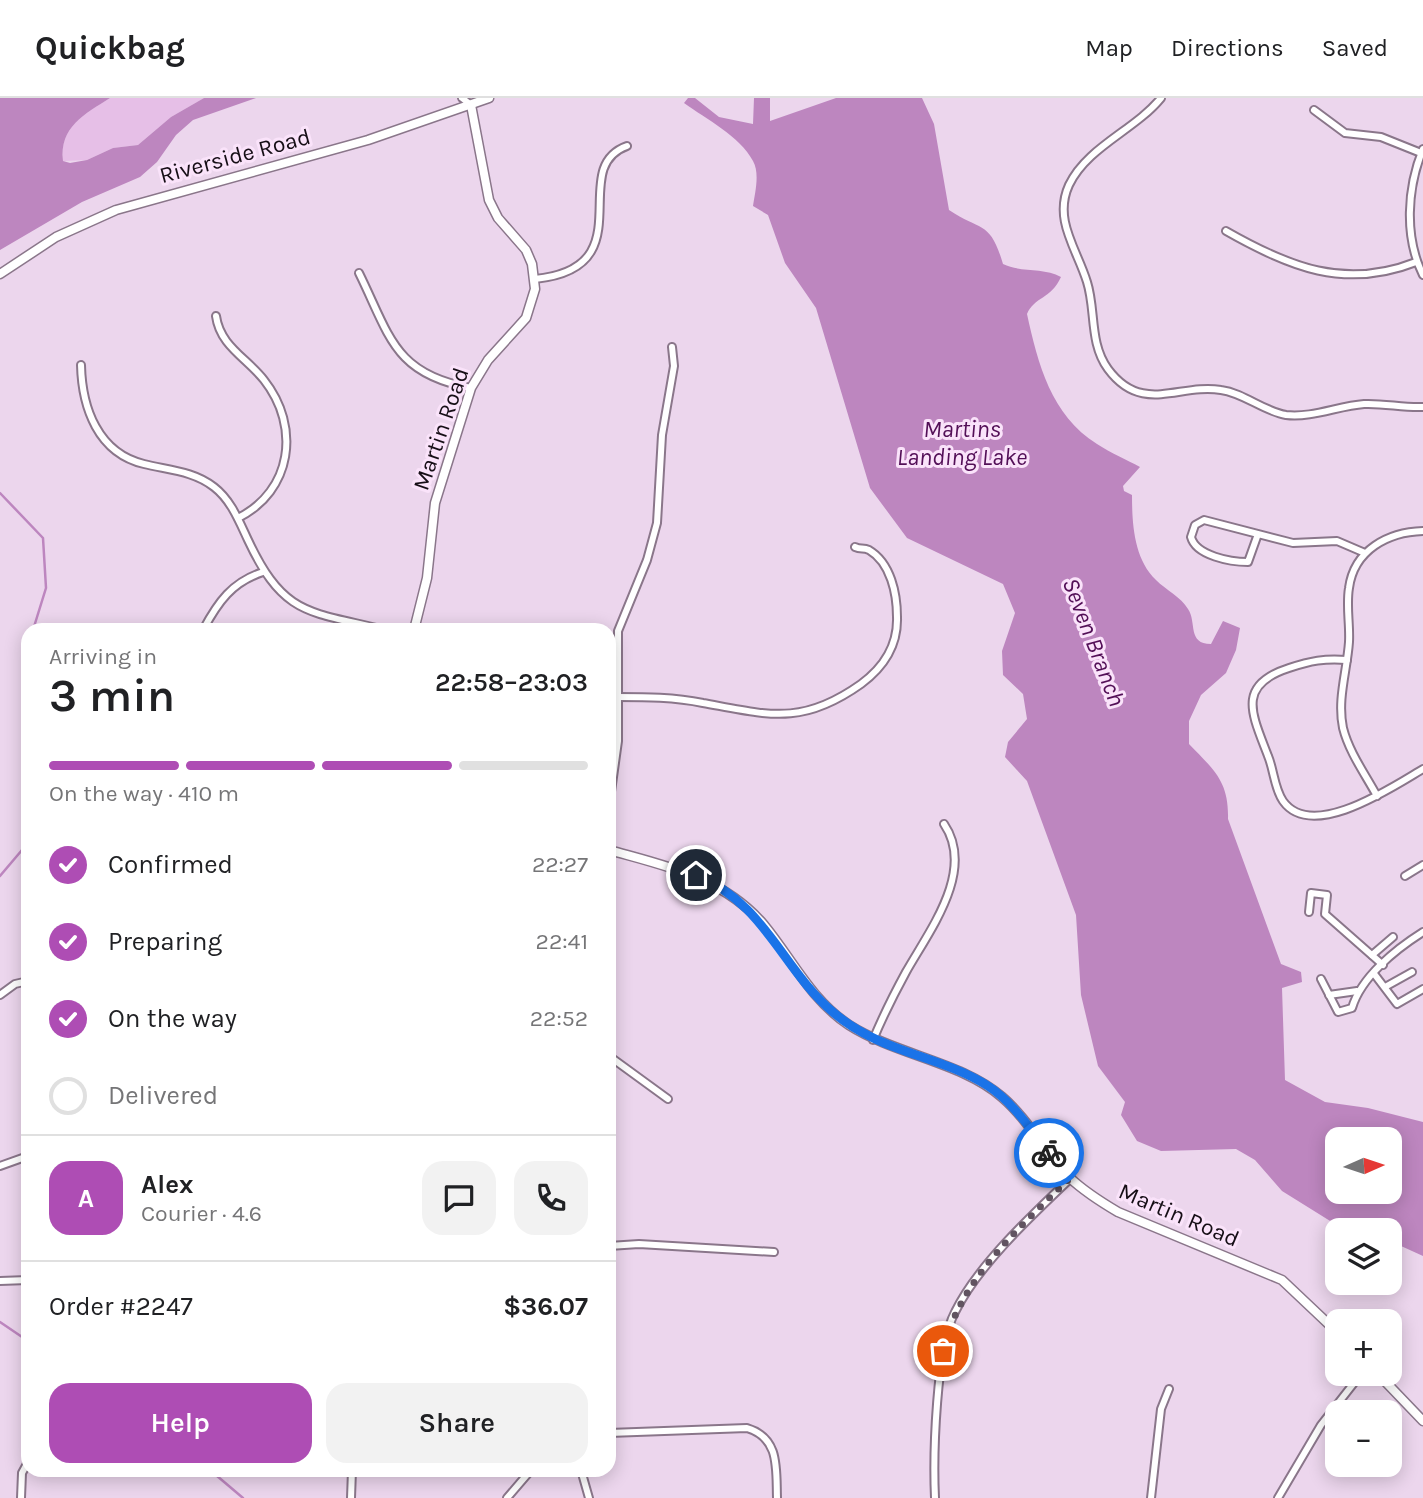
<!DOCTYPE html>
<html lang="en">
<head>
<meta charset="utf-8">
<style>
  body { margin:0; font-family:Karla,sans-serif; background:#f2f2f2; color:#202124; height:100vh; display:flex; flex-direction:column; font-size:26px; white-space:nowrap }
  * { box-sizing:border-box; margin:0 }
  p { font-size:23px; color:#757577 }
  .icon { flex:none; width:38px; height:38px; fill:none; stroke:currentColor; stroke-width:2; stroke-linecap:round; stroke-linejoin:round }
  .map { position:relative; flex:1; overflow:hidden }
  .details { position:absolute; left:21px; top:525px; width:595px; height:854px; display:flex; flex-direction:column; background:#fff; border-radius:21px; box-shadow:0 4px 18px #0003 }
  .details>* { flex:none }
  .needle { width:46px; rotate:87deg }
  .buttons { position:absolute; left:1325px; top:1029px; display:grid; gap:14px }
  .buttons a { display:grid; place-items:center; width:77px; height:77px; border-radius:14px; background:#fff; box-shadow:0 4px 18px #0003; font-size:35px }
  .pin { position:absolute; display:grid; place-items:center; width:60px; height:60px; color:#fff; margin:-30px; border:4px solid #fff; border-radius:50%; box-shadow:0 2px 7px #0007 }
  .courier { position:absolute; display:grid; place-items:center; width:70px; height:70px; margin:-35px; border:5px solid #1a73e8; border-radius:50%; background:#fff; color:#222; box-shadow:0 2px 9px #0007 }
  .summary em { font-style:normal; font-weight:600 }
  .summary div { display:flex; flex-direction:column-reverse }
  .summary { display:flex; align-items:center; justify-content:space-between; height:119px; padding:0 28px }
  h1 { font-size:46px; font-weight:600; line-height:52px }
  .bar { display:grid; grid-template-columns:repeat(4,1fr); gap:10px 7px; align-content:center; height:84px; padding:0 28px }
  .bar i { height:9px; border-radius:5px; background:#e0e0e0 }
  .bar .current { background:#ae4db4 }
  .bar p { grid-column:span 4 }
  .line { display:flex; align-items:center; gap:18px; padding:0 28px; border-top:2px solid #e0e0e0 }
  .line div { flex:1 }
  .round { display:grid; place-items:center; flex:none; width:74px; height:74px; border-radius:21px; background:#f2f2f2 }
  ol { padding:0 28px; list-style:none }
  li { display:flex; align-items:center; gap:21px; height:77px }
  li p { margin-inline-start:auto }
  li .icon { padding:7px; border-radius:50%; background:#ae4db4; color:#fff; stroke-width:4 }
  li:last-child { color:#757577 }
  li i { width:38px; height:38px; border:4px solid #e0e0e0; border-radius:50% }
  .primary-button { display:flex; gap:14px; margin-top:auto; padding:14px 28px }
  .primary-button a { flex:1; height:80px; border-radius:21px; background:#ae4db4; color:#fff; font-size:28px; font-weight:600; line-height:80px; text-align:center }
  .primary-button a+a { background:#f2f2f2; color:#202124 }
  header { display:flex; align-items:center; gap:42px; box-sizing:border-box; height:98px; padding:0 35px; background:#fff; border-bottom:2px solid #e0e0e0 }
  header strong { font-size:33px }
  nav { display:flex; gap:38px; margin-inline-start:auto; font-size:24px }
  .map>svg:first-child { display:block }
  .green { fill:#e6bfe7 }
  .water { fill:#bd86bf; fill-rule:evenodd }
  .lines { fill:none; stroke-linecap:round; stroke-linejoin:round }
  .stream { stroke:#bd86bf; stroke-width:2.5 }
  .street-casing { stroke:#8a768a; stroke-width:10 }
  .secondary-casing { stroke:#8a768a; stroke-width:11 }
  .street { stroke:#fff; stroke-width:6 }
  .secondary { stroke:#fff; stroke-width:8 }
  .done { stroke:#615461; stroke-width:7; stroke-dasharray:0 12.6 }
  .route { stroke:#1a73e8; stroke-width:9 }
  .labels { text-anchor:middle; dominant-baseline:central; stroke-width:6; stroke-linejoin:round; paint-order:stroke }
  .street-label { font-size:23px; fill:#160e16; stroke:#fae3fa }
  .water-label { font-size:24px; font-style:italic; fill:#530f57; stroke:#fae3fa }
</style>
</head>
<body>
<header>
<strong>Quickbag</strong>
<nav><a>Map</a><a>Directions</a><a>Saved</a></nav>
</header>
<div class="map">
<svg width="1423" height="1400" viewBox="0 0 1423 1400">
  <rect width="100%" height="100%" fill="#ecd6ed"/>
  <!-- green -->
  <path class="green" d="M110 0H204L171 19 138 47 113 50 87 62 63 63C59 29 85 16 110 0Z"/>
  <!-- water -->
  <g class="water">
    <path d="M0 0H110C85 16 59 29 63 63L70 65 87 62 113 50 138 47 171 19 204 0H256L193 22 176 37 157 64 140 79 82 104 0 152Z"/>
    <path d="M688 0H695L719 19 753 26 754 0H770V23L836 0H922L934 26 949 112C982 134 990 122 1003 166 1021 175 1043 169 1061 179 1051 201 1034 199 1027 216 1038 266 1051 317 1097 346 1111 355 1127 362 1140 369L1123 388 1124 393 1132 397C1132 426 1134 461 1156 482 1166 492 1181 499 1188 511 1197 524 1187 546 1211 546L1223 523 1240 530 1236 552 1226 575 1201 597 1189 623V646C1214 672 1229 683 1228 721L1281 866 1301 874 1302 884 1282 890 1285 982 1325 1004 1368 1010 1423 1024V1158L1390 1143V1132H1364L1352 1127 1343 1131 1282 1093 1255 1062 1236 1051 1161 1053 1137 1043 1121 1017 1125 1004 1098 968 1081 897 1076 817 1027 683 1005 659 1008 644 1027 621 1023 596 1003 577 1002 553 1015 515 1003 486 907 440 870 390 816 210 785 165 768 117 753 108C755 95 760 75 753 63 740 38 706 21 684 5ZM1337 1041H1390V1094H1337Z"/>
  </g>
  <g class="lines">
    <!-- stream -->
    <g class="stream">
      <path d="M0 395 43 440 46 490 33 532"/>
      <path d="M28 552 25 645 28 657"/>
      <path d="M0 778 22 752 28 720"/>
      <path d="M0 1224 28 1243"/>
      <path d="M210 1372 243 1400"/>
    </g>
    <!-- street casing -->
    <g class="street-casing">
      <g id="street">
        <path d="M462 0 471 7"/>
        <path d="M1161 0C1135 32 1087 49 1069 87 1053 122 1077 151 1087 184 1096 212 1089 245 1108 271 1142 317 1179 285 1221 292 1244 295 1263 313 1286 317 1312 320 1338 308 1364 306 1384 305 1403 310 1423 309"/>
        <path d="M1314 12 1345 35 1381 39 1421 55"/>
        <path d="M1423 51C1407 90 1404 139 1423 177"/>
        <path d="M1226 133C1289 169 1345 192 1416 164"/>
        <path d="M359 175C390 238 394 276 471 290"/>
        <path d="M535 181C646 170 565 70 627 48"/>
        <path d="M216 218C220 248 247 260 264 282 301 329 292 393 238 420"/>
        <path d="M81 267C82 310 98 355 144 366 168 372 194 373 214 389 231 402 239 423 248 442 284 519 309 513 385 532"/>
        <path d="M1258 436 1248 464C1231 464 1196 458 1191 439L1195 427 1204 422 1293 445 1337 443 1365 455"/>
        <path d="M203 532C218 504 232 484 263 474"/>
        <path d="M1347 562C1325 560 1310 563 1289 570 1236 587 1252 616 1268 658 1274 672 1274 690 1283 703 1312 744 1394 688 1423 671"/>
        <path d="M617 599C646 599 674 599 703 605 769 617 802 628 861 586 884 569 898 548 897 519 897 496 891 465 869 452 863 449 861 452 855 449"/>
        <path d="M1377 698C1365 676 1349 654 1343 630 1337 601 1347 573 1349 544 1350 526 1346 508 1349 490 1354 452 1388 434 1423 433"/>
        <path d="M609 708 618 643V533L647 462 657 425 662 337 674 268 672 249"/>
        <path d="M1405 778 1423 767"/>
        <path d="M1309 814 1311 795 1327 797 1325 816 1383 867"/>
        <path d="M1372 857 1393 839"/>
        <path d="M1375 877 1397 906 1423 891"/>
        <path d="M1321 881 1338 914 1352 910C1361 879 1396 851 1423 834"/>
        <path d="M1385 889 1412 874"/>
        <path d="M0 897 15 886 28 883"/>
        <path d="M1329 897 1357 893"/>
        <path d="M873 942C883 918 894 896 906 874 929 833 976 773 944 726"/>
        <path d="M609 958 668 1001"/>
        <path d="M0 1068 28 1058"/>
        <path d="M609 1148 639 1146 774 1154"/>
        <path d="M0 1183 28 1182"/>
        <path d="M609 1335 747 1330C780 1340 776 1370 777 1400"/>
        <path d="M581 1372 589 1400"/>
        <path d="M21 1400 22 1375 28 1364"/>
        <path d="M351 1400 352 1372"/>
        <path d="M507 1400 531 1372"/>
        <path d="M935 1400C933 1357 936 1250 955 1214 978 1167 1033 1116 1071 1080"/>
        <path d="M1151 1400 1161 1311 1169 1291"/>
        <path d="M1278 1400 1321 1327 1361 1276"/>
      </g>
    </g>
    <!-- secondary casing -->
    <g class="secondary-casing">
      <g id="secondary">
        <path d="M0 176 56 139 116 112 368 42 489 0"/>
        <path d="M414 532 427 480 435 405 471 290 488 262 526 220 535 191 532 166 526 152 498 120 489 102 471 7"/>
        <path d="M609 752C666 768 723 779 764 827 792 861 810 901 849 927 896 957 962 964 1002 999 1029 1022 1045 1055 1070 1080 1085 1094 1101 1104 1118 1114L1282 1182 1337 1234"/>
        <path d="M1378 1276 1423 1323"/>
      </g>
    </g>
    <!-- street -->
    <use href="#street" class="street"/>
    <!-- secondary -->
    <use href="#secondary" class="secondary"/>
  </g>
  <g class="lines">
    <!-- done -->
    <path class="done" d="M943 1253C959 1182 1020 1129 1070 1080L1049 1055"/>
    <!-- route -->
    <path class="route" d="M696 777C766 806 781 870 834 915 881 955 939 957 988 988 1013 1004 1031 1032 1049 1055"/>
  </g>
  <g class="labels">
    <!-- street labels -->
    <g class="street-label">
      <text transform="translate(235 58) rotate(-15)">Riverside Road</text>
      <text transform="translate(441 331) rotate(-71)">Martin Road</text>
      <text transform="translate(1179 1117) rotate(23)">Martin Road</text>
    </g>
    <!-- water labels -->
    <g class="water-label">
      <text x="962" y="331">Martins<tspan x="962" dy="28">Landing Lake</tspan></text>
      <text transform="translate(1094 544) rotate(69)">Seven Branch</text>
    </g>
  </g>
</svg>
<div class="buttons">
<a><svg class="needle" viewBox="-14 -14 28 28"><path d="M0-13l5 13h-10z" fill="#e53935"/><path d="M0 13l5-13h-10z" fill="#757577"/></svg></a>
<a><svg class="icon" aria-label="layers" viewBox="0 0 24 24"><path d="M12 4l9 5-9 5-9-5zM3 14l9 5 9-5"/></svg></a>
<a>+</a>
<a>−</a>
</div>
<div class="pin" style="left:943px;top:1253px;background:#ea580c"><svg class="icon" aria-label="bag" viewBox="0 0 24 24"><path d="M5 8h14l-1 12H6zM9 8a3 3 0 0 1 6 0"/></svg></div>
<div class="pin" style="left:696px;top:777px;background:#1f2937"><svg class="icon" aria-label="home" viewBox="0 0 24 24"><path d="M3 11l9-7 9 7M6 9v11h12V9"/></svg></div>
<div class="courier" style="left:1049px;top:1055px"><svg class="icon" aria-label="bike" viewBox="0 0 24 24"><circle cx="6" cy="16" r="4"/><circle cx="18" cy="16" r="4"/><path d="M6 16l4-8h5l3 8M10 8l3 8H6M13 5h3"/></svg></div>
<section class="details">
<div class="summary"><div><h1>3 min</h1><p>Arriving in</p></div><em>22:58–23:03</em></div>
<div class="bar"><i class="current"></i><i class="current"></i><i class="current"></i><i></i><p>On the way · 410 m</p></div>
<ol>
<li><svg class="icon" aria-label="check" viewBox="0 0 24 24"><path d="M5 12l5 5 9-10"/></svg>Confirmed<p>22:27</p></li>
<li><svg class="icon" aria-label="check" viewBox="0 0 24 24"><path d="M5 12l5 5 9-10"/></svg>Preparing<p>22:41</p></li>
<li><svg class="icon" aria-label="check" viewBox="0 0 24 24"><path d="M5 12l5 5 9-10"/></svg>On the way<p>22:52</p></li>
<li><i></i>Delivered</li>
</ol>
<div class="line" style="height:126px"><b class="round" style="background:#ae4db4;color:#fff">A</b><div><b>Alex</b><p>Courier · 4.6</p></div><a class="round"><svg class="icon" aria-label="chat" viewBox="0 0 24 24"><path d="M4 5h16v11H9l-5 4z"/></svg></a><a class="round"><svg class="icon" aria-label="phone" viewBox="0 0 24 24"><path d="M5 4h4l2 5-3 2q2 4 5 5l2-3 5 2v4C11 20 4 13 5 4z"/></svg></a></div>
<div class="line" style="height:91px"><div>Order #2247</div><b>$36.07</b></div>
<div class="primary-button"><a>Help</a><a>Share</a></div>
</section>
</div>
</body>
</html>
